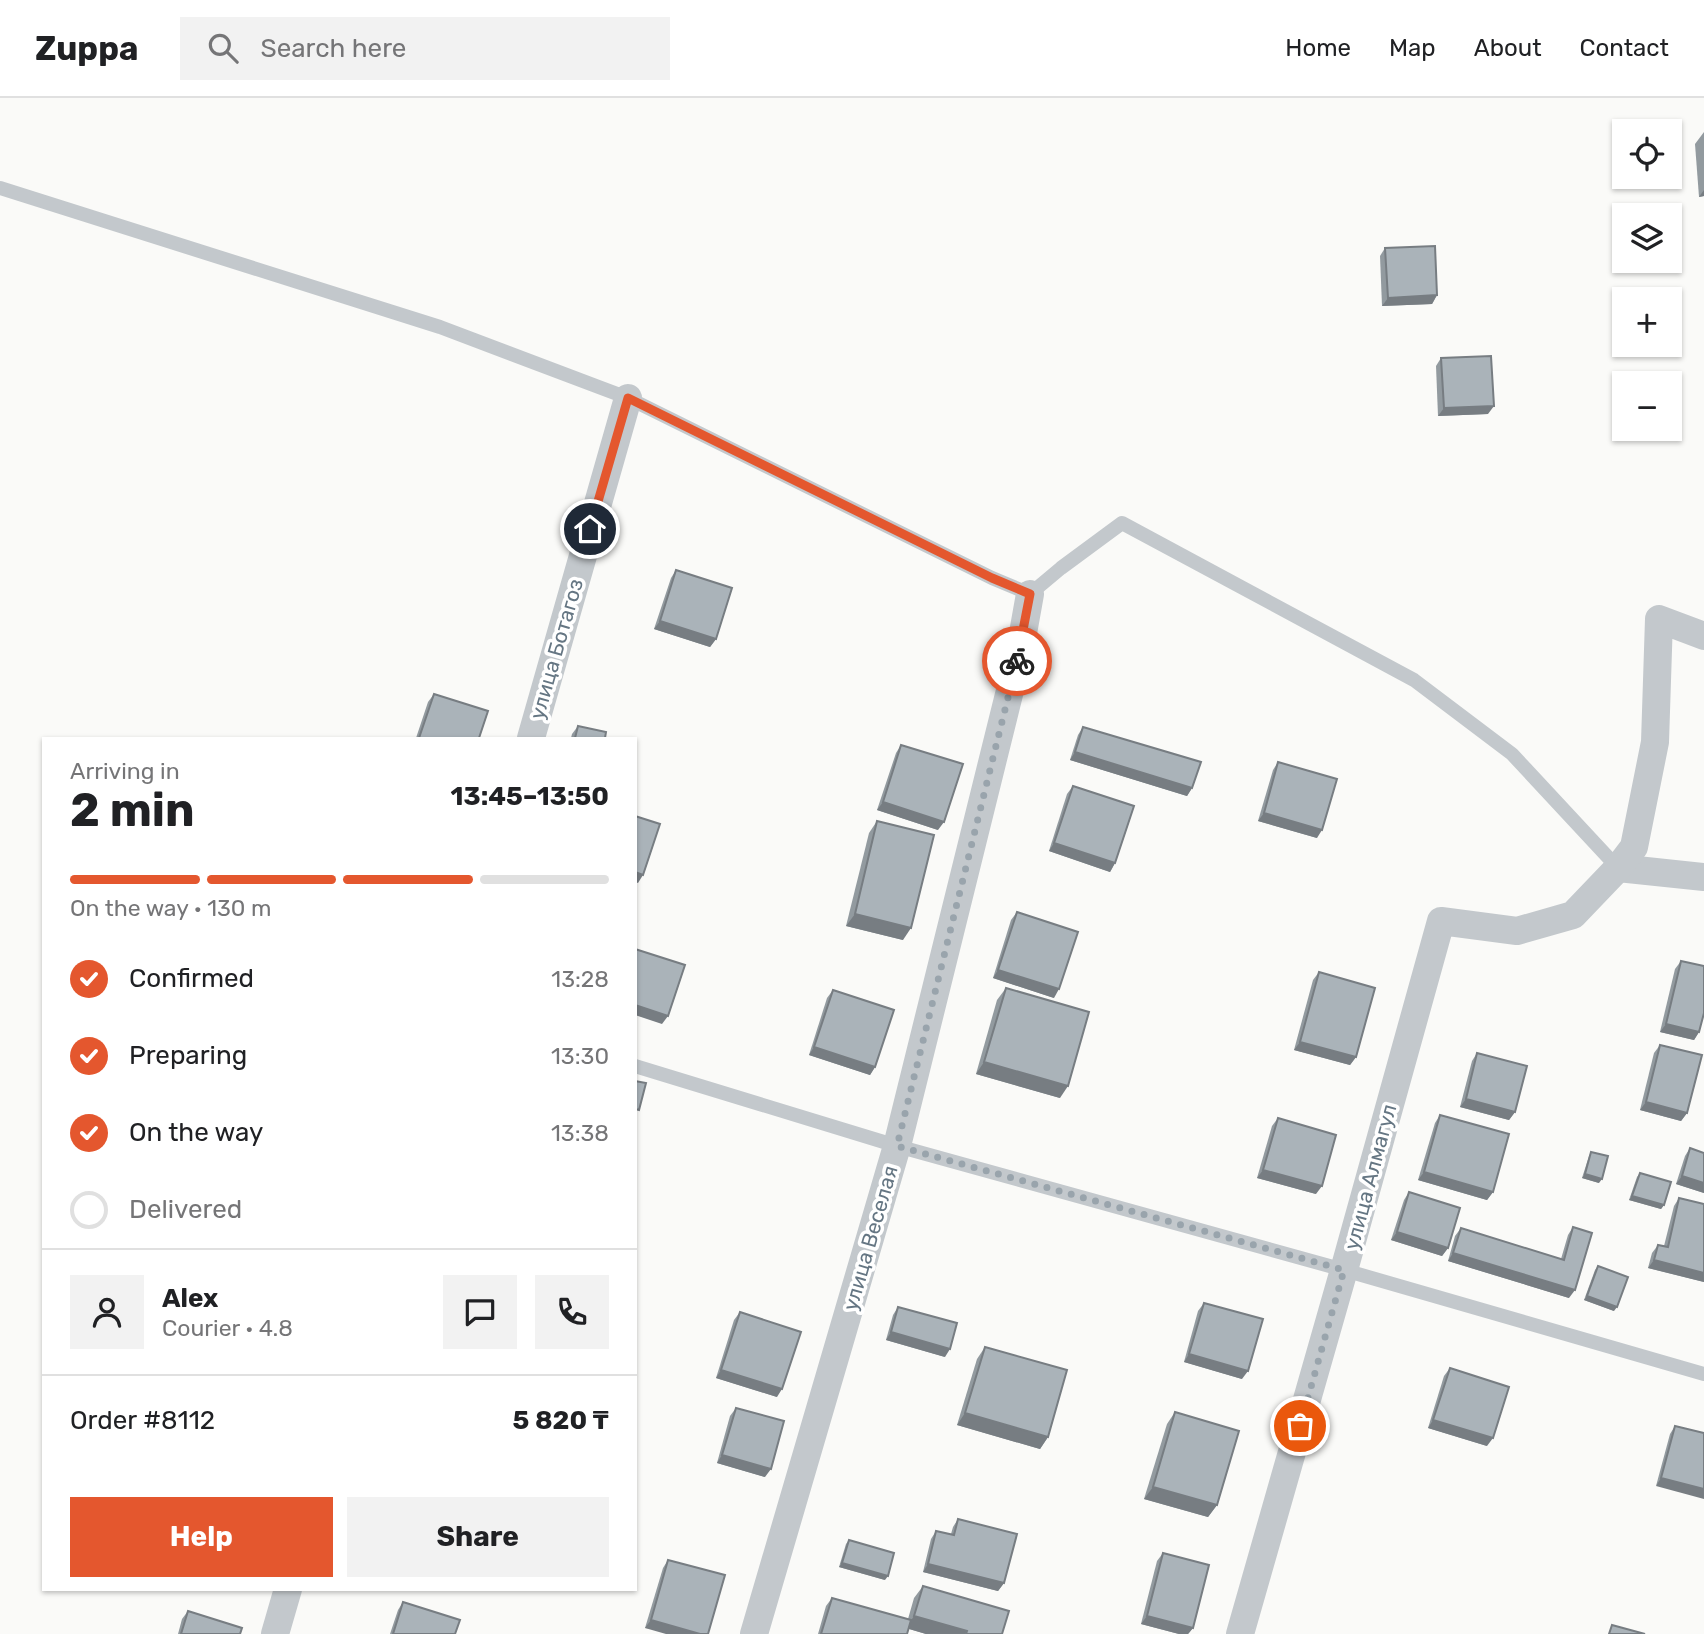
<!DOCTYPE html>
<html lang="en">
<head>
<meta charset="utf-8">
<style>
  body { margin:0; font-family:Rubik,sans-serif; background:#f2f2f2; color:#202124; height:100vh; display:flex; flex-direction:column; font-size:26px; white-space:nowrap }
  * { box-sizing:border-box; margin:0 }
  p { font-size:23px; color:#757577 }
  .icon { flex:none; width:38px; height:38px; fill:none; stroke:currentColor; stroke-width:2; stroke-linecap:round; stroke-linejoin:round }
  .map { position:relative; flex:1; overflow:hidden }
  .sheet { position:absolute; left:42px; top:639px; width:595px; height:854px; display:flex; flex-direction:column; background:#fff; border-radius:0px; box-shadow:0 2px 5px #0004 }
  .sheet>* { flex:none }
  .controls { position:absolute; left:1612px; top:21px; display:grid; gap:14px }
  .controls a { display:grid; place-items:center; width:70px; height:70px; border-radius:0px; background:#fff; box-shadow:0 2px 5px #0004; font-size:35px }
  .pin { position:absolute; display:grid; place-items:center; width:60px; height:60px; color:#fff; margin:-30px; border:4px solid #fff; border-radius:50%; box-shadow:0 2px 7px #0007 }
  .courier { position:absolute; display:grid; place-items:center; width:70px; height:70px; margin:-35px; border:5px solid #e4572e; border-radius:50%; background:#fff; color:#222; box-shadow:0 2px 9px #0007 }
  .overview em { font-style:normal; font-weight:700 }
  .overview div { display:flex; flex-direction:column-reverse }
  .overview { display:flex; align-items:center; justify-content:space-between; height:119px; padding:0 28px }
  h1 { font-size:46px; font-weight:700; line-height:52px }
  .bar { display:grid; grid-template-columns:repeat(4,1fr); gap:10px 7px; align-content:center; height:84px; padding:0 28px }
  .bar i { height:9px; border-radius:5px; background:#e0e0e0 }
  .bar .active { background:#e4572e }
  .bar p { grid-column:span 4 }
  .line { display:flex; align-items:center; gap:18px; padding:0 28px; border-top:2px solid #e0e0e0 }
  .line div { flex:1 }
  .round { display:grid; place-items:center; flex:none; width:74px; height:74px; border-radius:0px; background:#f2f2f2 }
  ol { padding:0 28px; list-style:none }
  li { display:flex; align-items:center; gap:21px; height:77px }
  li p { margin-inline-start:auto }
  li .icon { padding:7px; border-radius:50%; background:#e4572e; color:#fff; stroke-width:4 }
  li:last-child { color:#757577 }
  li i { width:38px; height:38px; border:4px solid #e0e0e0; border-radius:50% }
  .button { display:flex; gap:14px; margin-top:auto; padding:14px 28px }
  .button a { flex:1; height:80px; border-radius:0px; background:#e4572e; color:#fff; font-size:28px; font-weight:700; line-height:80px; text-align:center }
  .button a+a { background:#f2f2f2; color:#202124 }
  header { display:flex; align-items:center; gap:42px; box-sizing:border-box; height:98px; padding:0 35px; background:#fff; border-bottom:2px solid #e0e0e0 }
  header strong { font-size:33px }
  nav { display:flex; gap:38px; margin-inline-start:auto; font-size:24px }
  .search { width:490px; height:63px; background:#f2f2f2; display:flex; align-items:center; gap:18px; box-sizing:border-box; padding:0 24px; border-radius:0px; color:#757577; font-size:26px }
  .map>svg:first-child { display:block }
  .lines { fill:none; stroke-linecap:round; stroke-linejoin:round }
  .lane { stroke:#c3c8cc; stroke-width:14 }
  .street { stroke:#c3c8cc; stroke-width:28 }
  .wall { fill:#929a9f }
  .shaded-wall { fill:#777d82 }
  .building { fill:#aab3b9; stroke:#777d82; stroke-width:2 }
  .done { stroke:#99a4ac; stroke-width:7; stroke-dasharray:0 12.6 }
  .route { stroke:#e4572e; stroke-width:9 }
  .labels { text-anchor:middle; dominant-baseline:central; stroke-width:7; stroke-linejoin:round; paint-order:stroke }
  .street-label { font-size:21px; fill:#657683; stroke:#fff }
</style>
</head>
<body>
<header>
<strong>Zuppa</strong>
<div class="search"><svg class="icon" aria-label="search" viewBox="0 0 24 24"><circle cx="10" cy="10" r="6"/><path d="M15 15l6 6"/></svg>Search here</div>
<nav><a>Home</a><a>Map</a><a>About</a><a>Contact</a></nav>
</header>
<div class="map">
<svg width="1704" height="1536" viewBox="0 0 1704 1536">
  <rect width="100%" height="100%" fill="#fafaf8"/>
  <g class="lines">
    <!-- lane -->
    <g class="lane">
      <path d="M0 90 440 229 604 291 628 300 992 480 1030 496 1061 470 1122 425 1414 582 1512 656 1618 770"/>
      <path d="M635 968 897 1048 1344 1172 1704 1276"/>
    </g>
    <!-- street -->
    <g class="street">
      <path d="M531 640 628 300"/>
      <path d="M1618 770 1704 779"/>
      <path d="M275 1536 288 1491"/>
      <path d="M754 1536 897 1048 1020 552 1030 496"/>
      <path d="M1240 1536 1344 1172 1441 823 1517 833 1573 817 1618 770 1634 749 1655 644 1659 521 1704 538"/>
    </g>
  </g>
  <!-- wall -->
  <g class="wall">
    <path d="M1704 34V98L1699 99 1695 46Z"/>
    <path d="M1385 150 1437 197 1432 206 1382 208 1380 158Z"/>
    <path d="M1441 260 1488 316 1438 318 1436 268Z"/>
    <path d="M676 472 716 541 710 549 654 531 671 480Z"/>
    <path d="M434 596 479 640H416L428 604Z"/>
    <path d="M578 628 605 640H571L572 636Z"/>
    <path d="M1083 629 1192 690 1187 698 1070 662 1078 637Z"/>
    <path d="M901 647 938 732 877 712 896 655Z"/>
    <path d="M1278 664 1317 740 1258 723 1273 672Z"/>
    <path d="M1073 688 1115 765 1110 774 1049 753 1067 696Z"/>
    <path d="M877 723 903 842 846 828 869 735Z"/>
    <path d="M1017 814 1054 900 993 880 1011 822Z"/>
    <path d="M1681 863 1699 934 1694 942 1660 934 1675 871Z"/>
    <path d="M1319 874 1356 959 1350 967 1294 952 1313 882Z"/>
    <path d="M1006 890 1060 1000 976 976 997 902Z"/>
    <path d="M833 892 875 969 870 977 809 957 827 900Z"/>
    <path d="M1660 947 1687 1015 1681 1023 1640 1012 1654 955Z"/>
    <path d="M1477 955 1515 1014 1509 1022 1460 1009 1472 963Z"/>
    <path d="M1440 1017 1493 1094 1487 1102 1418 1082 1435 1025Z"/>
    <path d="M1278 1020 1316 1096 1257 1080 1272 1028Z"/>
    <path d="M1690 1050 1704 1055V1095L1676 1086 1685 1058Z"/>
    <path d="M1591 1054 1599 1085 1582 1080 1589 1058Z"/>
    <path d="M1640 1075 1664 1107 1661 1111 1629 1102 1637 1079Z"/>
    <path d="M1409 1094 1448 1150 1442 1158 1391 1142 1404 1102Z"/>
    <path d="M1679 1100 1704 1106V1184L1648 1170 1652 1155 1658 1147 1664 1148 1674 1108Z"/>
    <path d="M1573 1129 1569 1200 1448 1163 1455 1138 1461 1130 1561 1161 1568 1137Z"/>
    <path d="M1598 1168 1614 1213 1584 1202 1595 1172Z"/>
    <path d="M1204 1205 1242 1281 1184 1264 1198 1213Z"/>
    <path d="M898 1209 945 1259 886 1242 893 1217Z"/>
    <path d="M740 1214 777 1299 716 1280 734 1222Z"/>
    <path d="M985 1249 1048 1339 1040 1351 957 1327 977 1261Z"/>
    <path d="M1450 1270 1487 1348 1428 1330 1444 1278Z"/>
    <path d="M736 1310 765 1379 717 1365 730 1318Z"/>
    <path d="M1175 1314 1217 1407 1208 1419 1144 1401 1167 1326Z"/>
    <path d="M1675 1328 1704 1335 1656 1388 1670 1336Z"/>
    <path d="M958 1421 1004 1485 998 1493 923 1474 931 1441 936 1433 951 1436 953 1429Z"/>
    <path d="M849 1442 885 1482 839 1469 846 1446Z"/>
    <path d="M1163 1455 1193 1530 1188 1536H1179L1141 1526 1157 1463Z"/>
    <path d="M668 1462 708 1536 645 1530 663 1470Z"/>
    <path d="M923 1488 1002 1536H926L909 1531 907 1536H818L826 1508 832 1500 908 1521 914 1500Z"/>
    <path d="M403 1504 455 1536H390L398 1512Z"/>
    <path d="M188 1513 240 1536H178L182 1521Z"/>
  </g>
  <!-- shaded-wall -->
  <g class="shaded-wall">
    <path d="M1704 92V98L1699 99Z"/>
    <path d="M1437 197 1432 206 1382 208 1388 200Z"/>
    <path d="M1494 308 1488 316 1438 318 1444 310Z"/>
    <path d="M660 523 716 541 710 549 654 531Z"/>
    <path d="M1075 654 1192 690 1187 698 1070 662Z"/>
    <path d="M883 704 944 724 938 732 877 712Z"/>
    <path d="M1264 715 1322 732 1317 740 1258 723Z"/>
    <path d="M1054 745 1115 765 1110 774 1049 753Z"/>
    <path d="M635 774 643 777 638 785 635 784Z"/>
    <path d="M855 816 911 830 903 842 846 828Z"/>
    <path d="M998 872 1059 891 1054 900 993 880Z"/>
    <path d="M635 907 668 918 662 926 635 917Z"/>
    <path d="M1666 926 1699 934 1694 942 1660 934Z"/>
    <path d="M1300 944 1356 959 1350 967 1294 952Z"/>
    <path d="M814 949 875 969 870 977 809 957Z"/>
    <path d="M984 964 1068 988 1060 1000 976 976Z"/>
    <path d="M1466 1001 1515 1014 1509 1022 1460 1009Z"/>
    <path d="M1646 1004 1687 1015 1681 1023 1640 1012Z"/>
    <path d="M1263 1072 1322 1088 1316 1096 1257 1080Z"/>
    <path d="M1424 1074 1493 1094 1487 1102 1418 1082Z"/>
    <path d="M1585 1076 1602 1081 1599 1085 1582 1080Z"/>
    <path d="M1682 1078 1704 1085V1095L1676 1086Z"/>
    <path d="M1632 1098 1664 1107 1661 1111 1629 1102Z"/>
    <path d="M1397 1134 1448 1150 1442 1158 1391 1142Z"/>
    <path d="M1453 1155 1575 1192 1569 1200 1448 1163Z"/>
    <path d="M1654 1162 1704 1175V1184L1648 1170Z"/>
    <path d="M1587 1198 1617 1209 1614 1213 1584 1202Z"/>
    <path d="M891 1234 950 1251 945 1259 886 1242Z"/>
    <path d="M1189 1256 1248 1273 1242 1281 1184 1264Z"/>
    <path d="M721 1272 782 1291 777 1299 716 1280Z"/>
    <path d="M965 1315 1048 1339 1040 1351 957 1327Z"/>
    <path d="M1433 1322 1493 1340 1487 1348 1428 1330Z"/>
    <path d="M722 1357 771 1371 765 1379 717 1365Z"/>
    <path d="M1661 1380 1704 1391V1401L1656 1388Z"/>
    <path d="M1153 1389 1217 1407 1208 1419 1144 1401Z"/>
    <path d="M842 1465 888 1478 885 1482 839 1469Z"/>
    <path d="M928 1466 1004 1485 998 1493 923 1474Z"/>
    <path d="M914 1518 967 1533 965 1536H926L906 1530Z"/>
    <path d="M1147 1518 1193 1530 1188 1536H1179L1141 1526Z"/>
    <path d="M651 1522 700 1536H666L645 1530Z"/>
  </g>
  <!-- building -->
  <g class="building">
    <path d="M1435 148 1437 197 1388 200 1385 150Z"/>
    <path d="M1491 258 1494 308 1444 310 1441 260Z"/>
    <path d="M676 472 732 490 716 541 660 523Z"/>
    <path d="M434 596 488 613 479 640H419Z"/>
    <path d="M578 628 606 634 605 640H575Z"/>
    <path d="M1083 629 1201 664 1192 690 1075 654Z"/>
    <path d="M901 647 963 666 944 724 883 704Z"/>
    <path d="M1278 664 1337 681 1322 732 1264 715Z"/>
    <path d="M1073 688 1134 708 1115 765 1054 745Z"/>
    <path d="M635 718 660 726 643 777 635 774Z"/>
    <path d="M877 723 934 737 911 830 855 816Z"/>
    <path d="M1017 814 1078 834 1059 891 998 872Z"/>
    <path d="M635 851 685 867 668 918 635 907Z"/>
    <path d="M1681 863 1704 868V915L1699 934 1666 926Z"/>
    <path d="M1319 874 1375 890 1356 959 1300 944Z"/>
    <path d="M1006 890 1089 914 1068 988 984 964Z"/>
    <path d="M833 892 894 912 875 969 814 949Z"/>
    <path d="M1660 947 1702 957 1687 1015 1646 1004Z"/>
    <path d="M1477 955 1527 968 1515 1014 1466 1001Z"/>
    <path d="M635 983 646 985 639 1012 635 1011Z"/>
    <path d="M1440 1017 1509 1036 1493 1094 1424 1074Z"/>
    <path d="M1278 1020 1336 1037 1322 1088 1263 1072Z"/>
    <path d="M1690 1050 1704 1055V1085L1682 1078Z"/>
    <path d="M1591 1054 1608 1058 1602 1081 1585 1076Z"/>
    <path d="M1640 1075 1671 1084 1664 1107 1632 1098Z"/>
    <path d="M1409 1094 1460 1110 1448 1150 1397 1134Z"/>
    <path d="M1679 1100 1704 1106V1175L1654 1162 1658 1147 1668 1149Z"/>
    <path d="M1573 1129 1592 1135 1575 1192 1453 1155 1461 1130 1564 1162Z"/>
    <path d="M1598 1168 1628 1179 1617 1209 1587 1198Z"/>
    <path d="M1204 1205 1263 1221 1248 1273 1189 1256Z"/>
    <path d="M898 1209 957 1225 950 1251 891 1234Z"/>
    <path d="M740 1214 801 1234 782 1291 721 1272Z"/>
    <path d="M985 1249 1067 1272 1048 1339 965 1315Z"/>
    <path d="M1450 1270 1509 1289 1493 1340 1433 1322Z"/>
    <path d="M736 1310 784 1323 771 1371 722 1357Z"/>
    <path d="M1175 1314 1239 1333 1217 1407 1153 1389Z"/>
    <path d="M1675 1328 1704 1335V1391L1661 1380Z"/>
    <path d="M958 1421 1017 1436 1004 1485 928 1466 936 1433 954 1437Z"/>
    <path d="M849 1442 894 1455 888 1478 842 1465Z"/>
    <path d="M1163 1455 1209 1467 1193 1530 1147 1518Z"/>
    <path d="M668 1462 725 1477 708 1536H700L651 1522Z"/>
    <path d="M923 1488 1009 1513 1002 1536H966L967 1533 914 1518Z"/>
    <path d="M832 1500 911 1522 907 1536H821Z"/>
    <path d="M403 1504 460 1522 455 1536H393Z"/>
    <path d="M188 1513 242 1530 240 1536H181Z"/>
    <path d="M1612 1527 1645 1536H1609Z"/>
  </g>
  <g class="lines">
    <!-- done -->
    <path class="done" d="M1017 563 897 1048 1344 1172 1300 1328"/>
    <!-- route -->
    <path class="route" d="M590 431 628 300 992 480 1030 496 1017 563"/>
  </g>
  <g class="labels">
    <!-- street labels -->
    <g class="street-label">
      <text transform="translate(556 551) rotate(-74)">улица Ботагоз</text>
      <text transform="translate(1370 1079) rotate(-75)">улица Алмагул</text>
      <text transform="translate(870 1140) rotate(-74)">улица Веселая</text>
    </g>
  </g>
</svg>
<div class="controls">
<a><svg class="icon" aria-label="locate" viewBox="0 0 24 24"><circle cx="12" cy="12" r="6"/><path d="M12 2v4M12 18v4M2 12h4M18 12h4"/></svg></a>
<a><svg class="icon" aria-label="layers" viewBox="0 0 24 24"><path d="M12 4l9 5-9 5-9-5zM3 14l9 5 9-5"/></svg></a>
<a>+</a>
<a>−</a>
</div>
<div class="pin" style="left:1300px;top:1328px;background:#ea580c"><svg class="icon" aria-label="bag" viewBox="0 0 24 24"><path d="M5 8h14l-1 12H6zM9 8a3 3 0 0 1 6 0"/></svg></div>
<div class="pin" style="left:590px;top:431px;background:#1f2937"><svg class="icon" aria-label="home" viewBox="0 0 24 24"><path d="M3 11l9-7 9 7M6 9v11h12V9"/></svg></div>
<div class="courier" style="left:1017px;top:563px"><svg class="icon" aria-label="bike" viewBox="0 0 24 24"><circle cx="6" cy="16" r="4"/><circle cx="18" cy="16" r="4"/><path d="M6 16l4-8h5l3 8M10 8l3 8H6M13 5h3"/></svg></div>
<section class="sheet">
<div class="overview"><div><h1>2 min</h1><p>Arriving in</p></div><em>13:45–13:50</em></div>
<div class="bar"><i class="active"></i><i class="active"></i><i class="active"></i><i></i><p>On the way · 130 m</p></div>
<ol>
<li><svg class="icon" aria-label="check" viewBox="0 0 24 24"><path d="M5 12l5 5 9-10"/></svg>Confirmed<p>13:28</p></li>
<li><svg class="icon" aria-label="check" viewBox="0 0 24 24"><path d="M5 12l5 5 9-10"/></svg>Preparing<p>13:30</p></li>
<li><svg class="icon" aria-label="check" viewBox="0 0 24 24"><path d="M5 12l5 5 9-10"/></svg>On the way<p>13:38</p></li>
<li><i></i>Delivered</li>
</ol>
<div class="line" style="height:126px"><a class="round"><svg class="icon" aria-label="person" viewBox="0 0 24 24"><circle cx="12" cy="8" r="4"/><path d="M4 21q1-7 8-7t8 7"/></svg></a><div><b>Alex</b><p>Courier · 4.8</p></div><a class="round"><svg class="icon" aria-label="chat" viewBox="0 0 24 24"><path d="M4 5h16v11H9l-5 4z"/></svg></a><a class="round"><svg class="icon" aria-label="phone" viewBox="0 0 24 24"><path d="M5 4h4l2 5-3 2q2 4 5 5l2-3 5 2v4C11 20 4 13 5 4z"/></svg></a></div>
<div class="line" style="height:91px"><div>Order #8112</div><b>5 820 ₸</b></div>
<div class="button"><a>Help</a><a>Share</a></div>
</section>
</div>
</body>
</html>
